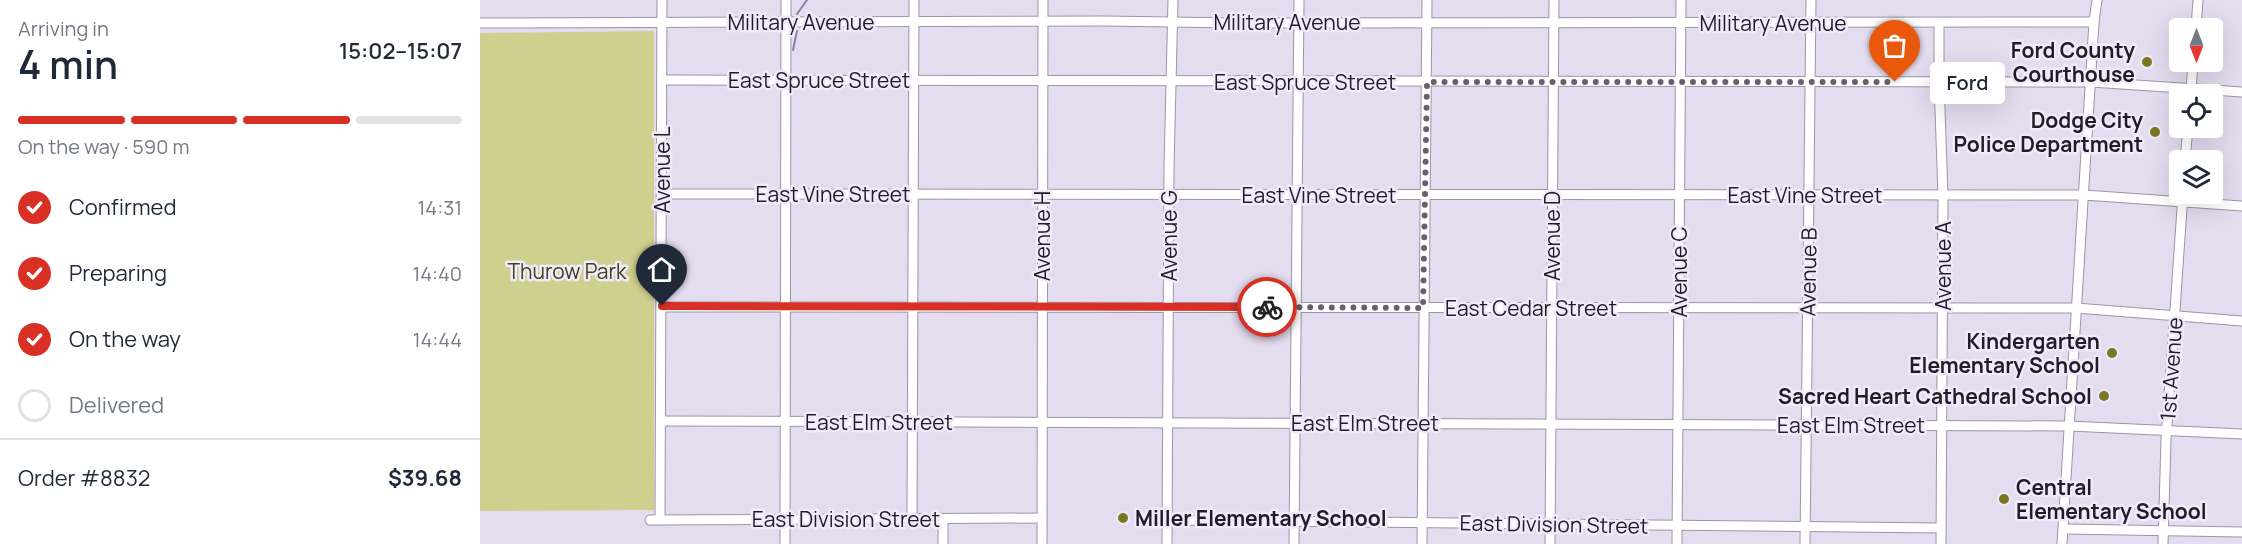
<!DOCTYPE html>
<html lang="en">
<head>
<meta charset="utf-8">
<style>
  body { margin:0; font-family:Manrope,sans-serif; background:#f2f2f3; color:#1f2937; height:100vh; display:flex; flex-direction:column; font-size:22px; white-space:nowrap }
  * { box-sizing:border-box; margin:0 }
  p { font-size:20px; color:#747a83 }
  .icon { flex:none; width:33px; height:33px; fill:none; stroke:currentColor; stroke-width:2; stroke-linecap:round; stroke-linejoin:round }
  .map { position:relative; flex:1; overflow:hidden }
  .side { display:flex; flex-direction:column; background:#fff; width:480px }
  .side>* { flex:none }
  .needle { width:39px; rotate:180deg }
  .fabs { position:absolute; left:1689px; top:18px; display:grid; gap:12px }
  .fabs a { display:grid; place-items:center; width:54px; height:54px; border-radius:6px; background:#fff; box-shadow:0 6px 24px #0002; font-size:30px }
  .pin { position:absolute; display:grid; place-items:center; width:51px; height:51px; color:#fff; margin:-62px -26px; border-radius:50% 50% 50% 0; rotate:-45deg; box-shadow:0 0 6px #0007 }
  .pin .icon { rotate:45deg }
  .courier { position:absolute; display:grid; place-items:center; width:60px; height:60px; margin:-30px; border:4px solid #d93025; border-radius:50%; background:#fff; color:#222; box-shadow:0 2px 8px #0007 }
  .bubble { position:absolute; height:42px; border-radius:6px; background:#fff; box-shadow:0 6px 24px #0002; font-size:20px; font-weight:600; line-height:42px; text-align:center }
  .head em { font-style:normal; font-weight:600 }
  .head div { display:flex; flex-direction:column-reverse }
  .head { display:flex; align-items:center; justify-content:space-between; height:102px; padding:0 18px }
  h1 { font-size:39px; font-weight:600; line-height:45px }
  .bar { display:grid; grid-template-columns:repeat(4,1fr); gap:9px 6px; align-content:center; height:72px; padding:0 18px }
  .bar i { height:8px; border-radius:4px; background:#e0e1e3 }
  .bar .on { background:#d93025 }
  .bar p { grid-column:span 4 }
  .line { display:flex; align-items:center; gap:15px; padding:0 18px; border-top:2px solid #e0e1e3 }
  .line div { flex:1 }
  ol { padding:0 18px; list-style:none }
  li { display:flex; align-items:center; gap:18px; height:66px }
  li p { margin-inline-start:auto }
  li .icon { padding:6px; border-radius:50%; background:#d93025; color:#fff; stroke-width:4 }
  li:last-child { color:#747a83 }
  li i { width:33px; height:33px; border:3px solid #e0e1e3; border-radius:50% }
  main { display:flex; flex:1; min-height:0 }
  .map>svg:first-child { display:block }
  .green { fill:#cfcf8e }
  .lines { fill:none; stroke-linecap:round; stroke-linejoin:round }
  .stream { stroke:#957ab3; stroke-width:2 }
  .minor-casing { stroke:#9c94a7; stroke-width:11 }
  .minor { stroke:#fff; stroke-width:9 }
  .done { stroke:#65606b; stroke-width:6; stroke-dasharray:0 10.8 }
  .route { stroke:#d93025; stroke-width:8 }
  .poi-dot { fill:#7a781f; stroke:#f1e9fc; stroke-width:2 }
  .labels { text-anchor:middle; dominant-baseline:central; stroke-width:5; stroke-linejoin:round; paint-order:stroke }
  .street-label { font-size:21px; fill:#201d24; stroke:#f1e9fc }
  .poi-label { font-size:21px; font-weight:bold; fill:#201d24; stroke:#f1e9fc; text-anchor:end }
  .park-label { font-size:21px; fill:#42411a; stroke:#f1e9fc }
</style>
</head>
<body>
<main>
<section class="side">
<div class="head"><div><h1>4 min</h1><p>Arriving in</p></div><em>15:02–15:07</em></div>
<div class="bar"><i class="on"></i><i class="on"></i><i class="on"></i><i></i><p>On the way · 590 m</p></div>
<ol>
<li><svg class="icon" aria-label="check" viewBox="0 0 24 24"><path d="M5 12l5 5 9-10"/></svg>Confirmed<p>14:31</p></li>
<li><svg class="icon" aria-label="check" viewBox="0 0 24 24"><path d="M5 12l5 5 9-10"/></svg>Preparing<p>14:40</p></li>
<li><svg class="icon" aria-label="check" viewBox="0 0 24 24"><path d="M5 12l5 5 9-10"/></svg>On the way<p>14:44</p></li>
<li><i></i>Delivered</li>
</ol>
<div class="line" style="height:78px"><div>Order #8832</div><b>$39.68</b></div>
</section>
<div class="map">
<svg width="1762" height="544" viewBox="0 0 1762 544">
  <rect width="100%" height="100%" fill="#e4dcef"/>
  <!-- green -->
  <path class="green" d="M174 31V510L0 511V33Z"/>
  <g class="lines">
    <!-- stream -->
    <g class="stream">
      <path d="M317 14 327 0"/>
      <path d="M313 50 317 31"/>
    </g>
    <!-- minor casing -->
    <g class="minor-casing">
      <g id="minor">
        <path d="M0 23 624 21 758 23 1614 22"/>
        <path d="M1459 24V82L1463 195 1461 544"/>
        <path d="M1716 28 1718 0"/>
        <path d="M183 80 1611 82 1762 92"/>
        <path d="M1711 92 1713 62"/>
        <path d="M1705 160 1708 128"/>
        <path d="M182 194 1604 195 1762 206"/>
        <path d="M182 307 1596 308 1762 321"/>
        <path d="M181 421 1589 426 1762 434"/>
        <path d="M432 519 434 0"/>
        <path d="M170 520 562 518"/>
        <path d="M180 520 182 0"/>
        <path d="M687 520 1461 528"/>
        <path d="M1583 529 1762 532"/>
        <path d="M305 544 306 0"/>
        <path d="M463 544V519"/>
        <path d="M562 544 563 0"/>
        <path d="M687 544 689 168 693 0"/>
        <path d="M814 544 819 0"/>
        <path d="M942 544 947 0"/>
        <path d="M1070 544 1074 0"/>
        <path d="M1197 544 1201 0"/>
        <path d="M1325 544 1331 0"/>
        <path d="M1582 544 1614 22 1617 0"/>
        <path d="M1683 544 1686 439 1703 194"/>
      </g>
    </g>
    <!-- minor -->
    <use href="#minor" class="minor"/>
  </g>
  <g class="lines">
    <!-- done -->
    <path class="done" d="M787 307 943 308 947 82H1415"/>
    <!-- route -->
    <path class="route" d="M182 306 787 307"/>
  </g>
  <!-- markers -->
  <g class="poi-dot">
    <circle cx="1667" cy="62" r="6"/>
    <circle cx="1675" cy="132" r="6"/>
    <circle cx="1632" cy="353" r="6"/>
    <circle cx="1624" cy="396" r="6"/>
    <circle cx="1524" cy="499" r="6"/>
    <circle cx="643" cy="518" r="6"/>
  </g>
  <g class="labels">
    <!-- street labels -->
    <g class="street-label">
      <text x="321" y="22">Military Avenue</text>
      <text x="807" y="22">Military Avenue</text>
      <text x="1293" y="23">Military Avenue</text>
      <text x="339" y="80">East Spruce Street</text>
      <text x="825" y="82">East Spruce Street</text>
      <text transform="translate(182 170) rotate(-90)">Avenue L</text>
      <text x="353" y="194">East Vine Street</text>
      <text x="839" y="195">East Vine Street</text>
      <text x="1325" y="195">East Vine Street</text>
      <text transform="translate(562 236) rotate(-90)">Avenue H</text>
      <text transform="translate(689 236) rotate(-90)">Avenue G</text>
      <text transform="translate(1072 236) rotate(-90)">Avenue D</text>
      <text transform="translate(1463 266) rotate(-90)">Avenue A</text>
      <text transform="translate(1199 272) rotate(-90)">Avenue C</text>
      <text transform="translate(1328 272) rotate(-89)">Avenue B</text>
      <text x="1051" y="308">East Cedar Street</text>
      <text transform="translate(1691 369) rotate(-86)">1st Avenue</text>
      <text x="399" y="422">East Elm Street</text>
      <text x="885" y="423">East Elm Street</text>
      <text x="1371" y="425">East Elm Street</text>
      <text x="366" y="519">East Division Street</text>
      <text transform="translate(1074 524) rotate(1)">East Division Street</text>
    </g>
    <!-- poi labels -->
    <g class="poi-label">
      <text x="1655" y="50">Ford County<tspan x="1655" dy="24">Courthouse</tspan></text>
      <text x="1663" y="120">Dodge City<tspan x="1663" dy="24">Police Department</tspan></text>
      <text x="1620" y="341">Kindergarten<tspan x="1620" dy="24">Elementary School</tspan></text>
      <text x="1612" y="396">Sacred Heart Cathedral School</text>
      <text x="1536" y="487" text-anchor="start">Central<tspan x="1536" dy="24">Elementary School</tspan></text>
      <text x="655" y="518" text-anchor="start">Miller Elementary School</text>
    </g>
    <!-- park labels -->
    <g class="park-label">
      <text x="87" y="271">Thurow Park</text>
    </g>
  </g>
</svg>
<div class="fabs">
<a><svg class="needle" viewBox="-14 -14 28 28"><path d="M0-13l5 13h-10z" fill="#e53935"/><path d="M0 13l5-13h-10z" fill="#747a83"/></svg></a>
<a><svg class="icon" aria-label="locate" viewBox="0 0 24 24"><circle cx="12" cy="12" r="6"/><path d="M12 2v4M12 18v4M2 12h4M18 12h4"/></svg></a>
<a><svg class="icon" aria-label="layers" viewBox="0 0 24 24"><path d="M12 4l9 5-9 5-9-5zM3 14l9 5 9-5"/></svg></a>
</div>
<div class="pin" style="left:1415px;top:82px;background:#ea580c"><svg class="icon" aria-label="bag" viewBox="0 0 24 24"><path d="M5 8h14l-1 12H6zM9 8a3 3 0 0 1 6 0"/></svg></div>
<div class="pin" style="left:182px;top:306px;background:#1f2937"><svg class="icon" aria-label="home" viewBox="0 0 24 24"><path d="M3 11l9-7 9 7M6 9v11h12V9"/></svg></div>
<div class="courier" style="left:787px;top:307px"><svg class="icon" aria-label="bike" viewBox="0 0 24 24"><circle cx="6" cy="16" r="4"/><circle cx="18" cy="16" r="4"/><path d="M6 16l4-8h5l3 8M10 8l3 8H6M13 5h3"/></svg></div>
<div class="bubble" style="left:1450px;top:62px;width:75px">Ford</div>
</div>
</main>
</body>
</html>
